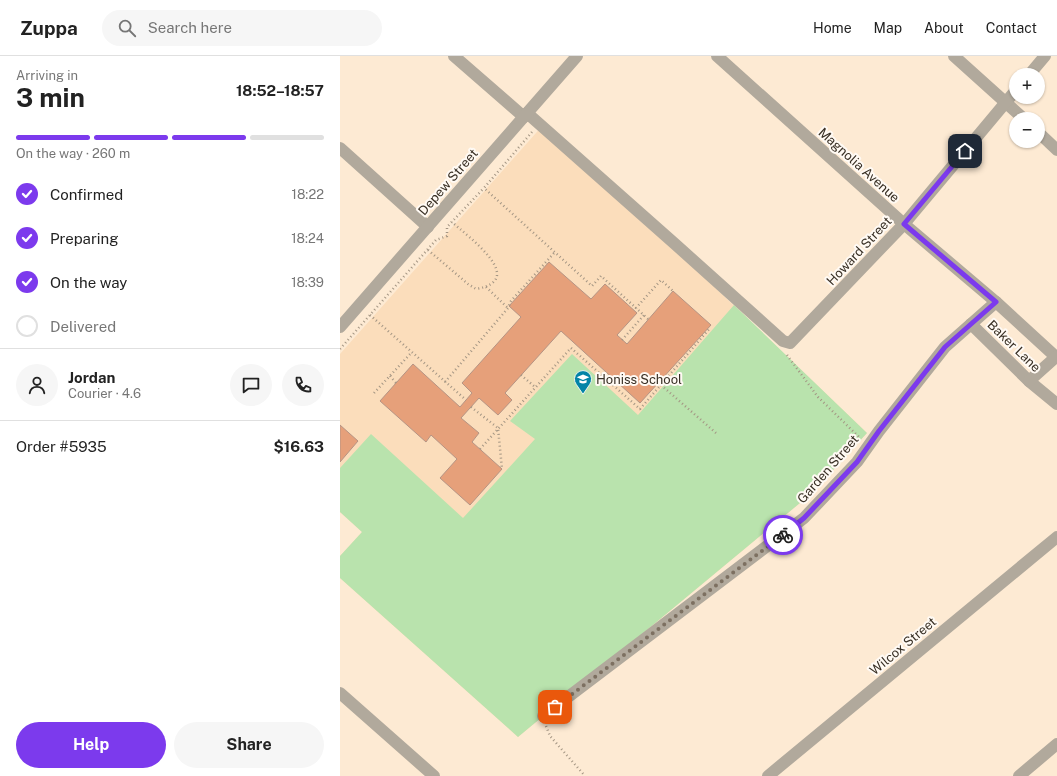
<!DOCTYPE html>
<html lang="en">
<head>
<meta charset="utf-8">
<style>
  body { margin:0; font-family:"Public Sans",sans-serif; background:#f6f6f6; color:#222; height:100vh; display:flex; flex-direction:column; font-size:15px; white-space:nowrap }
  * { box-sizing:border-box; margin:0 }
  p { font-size:13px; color:#767676 }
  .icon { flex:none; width:22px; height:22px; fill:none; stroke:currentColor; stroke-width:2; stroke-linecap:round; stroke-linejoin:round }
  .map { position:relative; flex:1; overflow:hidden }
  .details { display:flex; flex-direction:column; background:#fff; width:340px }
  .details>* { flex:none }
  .controls { position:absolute; left:669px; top:12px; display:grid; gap:8px }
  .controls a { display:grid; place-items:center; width:36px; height:36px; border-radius:50%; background:#fff; box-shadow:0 1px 3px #0004; font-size:20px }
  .pin { position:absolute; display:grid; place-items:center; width:34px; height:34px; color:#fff; margin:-17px; border-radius:8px; box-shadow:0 2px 6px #0006 }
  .courier { position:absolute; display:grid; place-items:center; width:40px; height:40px; margin:-20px; border:3px solid #7c3aed; border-radius:50%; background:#fff; color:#222; box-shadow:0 1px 5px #0007 }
  .summary em { font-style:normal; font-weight:700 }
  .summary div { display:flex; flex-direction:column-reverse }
  .summary { display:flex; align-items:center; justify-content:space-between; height:68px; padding:0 16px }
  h1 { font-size:26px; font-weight:700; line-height:30px }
  .bar { display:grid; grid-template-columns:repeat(4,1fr); gap:6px 4px; align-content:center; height:48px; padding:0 16px }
  .bar i { height:5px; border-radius:3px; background:#e0e0e0 }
  .bar .active { background:#7c3aed }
  .bar p { grid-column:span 4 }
  .line { display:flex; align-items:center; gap:10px; padding:0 16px; border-top:1px solid #e0e0e0 }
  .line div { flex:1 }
  .round { display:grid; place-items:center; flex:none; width:42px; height:42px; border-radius:21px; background:#f6f6f6 }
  ol { padding:0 16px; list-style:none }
  li { display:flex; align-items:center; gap:12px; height:44px }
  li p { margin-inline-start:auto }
  li .icon { padding:4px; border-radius:50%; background:#7c3aed; color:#fff; stroke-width:4 }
  li:last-child { color:#767676 }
  li i { width:22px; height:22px; border:2px solid #e0e0e0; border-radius:50% }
  .cta { display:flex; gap:8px; margin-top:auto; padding:8px 16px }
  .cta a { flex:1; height:46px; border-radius:24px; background:#7c3aed; color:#fff; font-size:16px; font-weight:700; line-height:46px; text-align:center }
  .cta a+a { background:#f6f6f6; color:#222 }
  header { display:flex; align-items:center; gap:24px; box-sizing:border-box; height:56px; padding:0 20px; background:#fff; border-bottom:1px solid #e0e0e0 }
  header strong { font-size:19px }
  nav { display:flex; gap:22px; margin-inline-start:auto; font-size:14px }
  .search { width:280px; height:36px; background:#f6f6f6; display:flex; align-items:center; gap:10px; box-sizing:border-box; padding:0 14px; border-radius:22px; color:#767676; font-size:15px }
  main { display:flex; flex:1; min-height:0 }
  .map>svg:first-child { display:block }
  .built { fill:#fbddbb }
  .green { fill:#b9e3ad }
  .building { fill:#e6a07a; stroke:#b59484 }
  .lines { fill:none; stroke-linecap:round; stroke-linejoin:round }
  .path { stroke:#a39583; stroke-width:2.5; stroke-dasharray:1 3; stroke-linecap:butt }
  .minor { stroke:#b1a99c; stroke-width:12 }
  .done { stroke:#7d7061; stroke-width:4; stroke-dasharray:0 7.2 }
  .route { stroke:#7c3aed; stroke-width:5 }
  .labels { text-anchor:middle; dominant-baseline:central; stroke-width:4; stroke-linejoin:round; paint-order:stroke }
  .street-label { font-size:13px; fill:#382f24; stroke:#fffaf4 }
  .poi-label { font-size:13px; fill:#382f24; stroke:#fffaf4; text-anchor:start }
</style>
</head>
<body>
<header>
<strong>Zuppa</strong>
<div class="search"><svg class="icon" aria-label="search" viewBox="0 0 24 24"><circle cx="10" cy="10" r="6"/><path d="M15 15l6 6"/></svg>Search here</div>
<nav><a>Home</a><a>Map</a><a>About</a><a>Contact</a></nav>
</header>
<main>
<section class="details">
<div class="summary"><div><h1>3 min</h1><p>Arriving in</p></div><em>18:52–18:57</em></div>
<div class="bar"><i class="active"></i><i class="active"></i><i class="active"></i><i></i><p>On the way · 260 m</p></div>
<ol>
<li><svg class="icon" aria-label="check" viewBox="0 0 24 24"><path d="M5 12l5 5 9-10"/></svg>Confirmed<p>18:22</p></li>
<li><svg class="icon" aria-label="check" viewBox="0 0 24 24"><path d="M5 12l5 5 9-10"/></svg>Preparing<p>18:24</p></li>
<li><svg class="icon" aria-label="check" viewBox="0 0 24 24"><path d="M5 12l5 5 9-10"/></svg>On the way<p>18:39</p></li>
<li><i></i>Delivered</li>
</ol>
<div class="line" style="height:72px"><a class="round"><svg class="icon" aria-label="person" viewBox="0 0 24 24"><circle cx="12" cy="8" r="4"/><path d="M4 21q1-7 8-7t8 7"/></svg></a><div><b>Jordan</b><p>Courier · 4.6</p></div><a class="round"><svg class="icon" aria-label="chat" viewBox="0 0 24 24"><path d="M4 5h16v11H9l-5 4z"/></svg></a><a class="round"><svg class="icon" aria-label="phone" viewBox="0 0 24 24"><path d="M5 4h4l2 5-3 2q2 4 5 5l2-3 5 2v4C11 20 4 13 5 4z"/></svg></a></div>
<div class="line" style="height:52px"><div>Order #5935</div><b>$16.63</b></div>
<div class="cta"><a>Help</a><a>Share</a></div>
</section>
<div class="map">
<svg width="717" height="720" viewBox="0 0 717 720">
  <rect width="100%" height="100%" fill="#fdead3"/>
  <!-- built -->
  <path class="built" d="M204 68 527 377 472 437 178 681 0 522V500L22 476 0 456V298Z"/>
  <!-- green -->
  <path class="green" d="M394 249 527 377 472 437 178 681 0 522V500L22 476 0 456V412L31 378 123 462 195 383 170 365 232 298 298 359Z"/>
  <!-- building -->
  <g class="building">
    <path d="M209 206 251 243 265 228 297 257 277 279 287 288 333 235 371 269 300 347 221 275 165 337 172 344 158 359 139 342 121 362 139 377 132 386 162 413 130 449 100 422 117 403 91 379 86 386 40 345 73 308 120 351 132 337 122 327 181 261 169 250Z"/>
    <path d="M0 369 18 385 0 406Z"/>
  </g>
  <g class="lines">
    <!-- path -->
    <g class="path">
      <path d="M192 76 144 132 252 230 261 220 296 252"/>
      <path d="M88 194 128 228 136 233C189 224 127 180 112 166"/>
      <path d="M146 231 168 252"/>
      <path d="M30 259 126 344"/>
      <path d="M308 263 296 252 321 224 333 235"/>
      <path d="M282 284 304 259"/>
      <path d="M0 293 96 184 107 180V171L144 132"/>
      <path d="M447 299 478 341 520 382"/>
      <path d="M181 319 195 331"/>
      <path d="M50 320 56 327"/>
      <path d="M105 326 168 252 171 245 215 196"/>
      <path d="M321 329 376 377"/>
      <path d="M34 337 72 296"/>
      <path d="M131 351 158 372 162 413"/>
      <path d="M140 393 231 292 300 353 370 272"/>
      <path d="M206 670 210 680 245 720"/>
    </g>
    <!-- minor -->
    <g class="minor">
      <path d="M114 0 184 61"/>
      <path d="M377 0 564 168 656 246 716 301"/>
      <path d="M614 0 684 63"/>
      <path d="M689 19 705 0"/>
      <path d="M187 57 335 188 443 285 450 287 564 168 676 34"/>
      <path d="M698 76 717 94"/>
      <path d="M0 92 88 171"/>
      <path d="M631 268 689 325 717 348"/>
      <path d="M0 271 237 0"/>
      <path d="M689 325 717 300"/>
      <path d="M0 637 94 720"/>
      <path d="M203 660 464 462 517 406 539 375 605 291 656 246"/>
      <path d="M428 720 717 481"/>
      <path d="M679 720 717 688"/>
    </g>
  </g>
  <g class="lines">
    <!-- done -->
    <path class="done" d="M215 651 443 479"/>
    <!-- route -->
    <path class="route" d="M443 479 464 462 517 406 539 375 605 291 656 246 564 168 625 95"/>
  </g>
  <!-- icons -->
  <defs>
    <g id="school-pin" transform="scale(0.9)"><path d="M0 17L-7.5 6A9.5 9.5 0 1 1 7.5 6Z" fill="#0284a7" stroke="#fffaf4"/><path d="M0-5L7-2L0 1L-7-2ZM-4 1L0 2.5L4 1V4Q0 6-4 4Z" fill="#fff"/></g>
  </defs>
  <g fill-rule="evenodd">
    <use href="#school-pin" x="243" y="323"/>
  </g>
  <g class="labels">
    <!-- street labels -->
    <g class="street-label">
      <text transform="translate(519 109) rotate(42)">Magnolia Avenue</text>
      <text transform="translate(108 126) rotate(-49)">Depew Street</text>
      <text transform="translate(519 195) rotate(-47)">Howard Street</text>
      <text transform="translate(674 290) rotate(44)">Baker Lane</text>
      <text transform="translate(488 413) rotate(-49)">Garden Street</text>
      <text transform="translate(563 590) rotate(-40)">Wilcox Street</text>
    </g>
    <!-- poi labels -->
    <g class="poi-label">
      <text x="256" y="323">Honiss School</text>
    </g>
  </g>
</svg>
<div class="controls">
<a>+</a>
<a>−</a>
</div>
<div class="pin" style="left:215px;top:651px;background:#ea580c"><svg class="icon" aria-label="bag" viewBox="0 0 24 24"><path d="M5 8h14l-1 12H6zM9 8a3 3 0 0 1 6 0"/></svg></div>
<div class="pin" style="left:625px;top:95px;background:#1f2937"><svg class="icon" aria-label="home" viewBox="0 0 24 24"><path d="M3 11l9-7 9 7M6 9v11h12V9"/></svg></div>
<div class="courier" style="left:443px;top:479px"><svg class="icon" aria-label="bike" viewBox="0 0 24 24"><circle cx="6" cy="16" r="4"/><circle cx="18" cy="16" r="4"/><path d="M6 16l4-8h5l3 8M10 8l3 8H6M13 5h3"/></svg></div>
</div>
</main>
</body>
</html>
